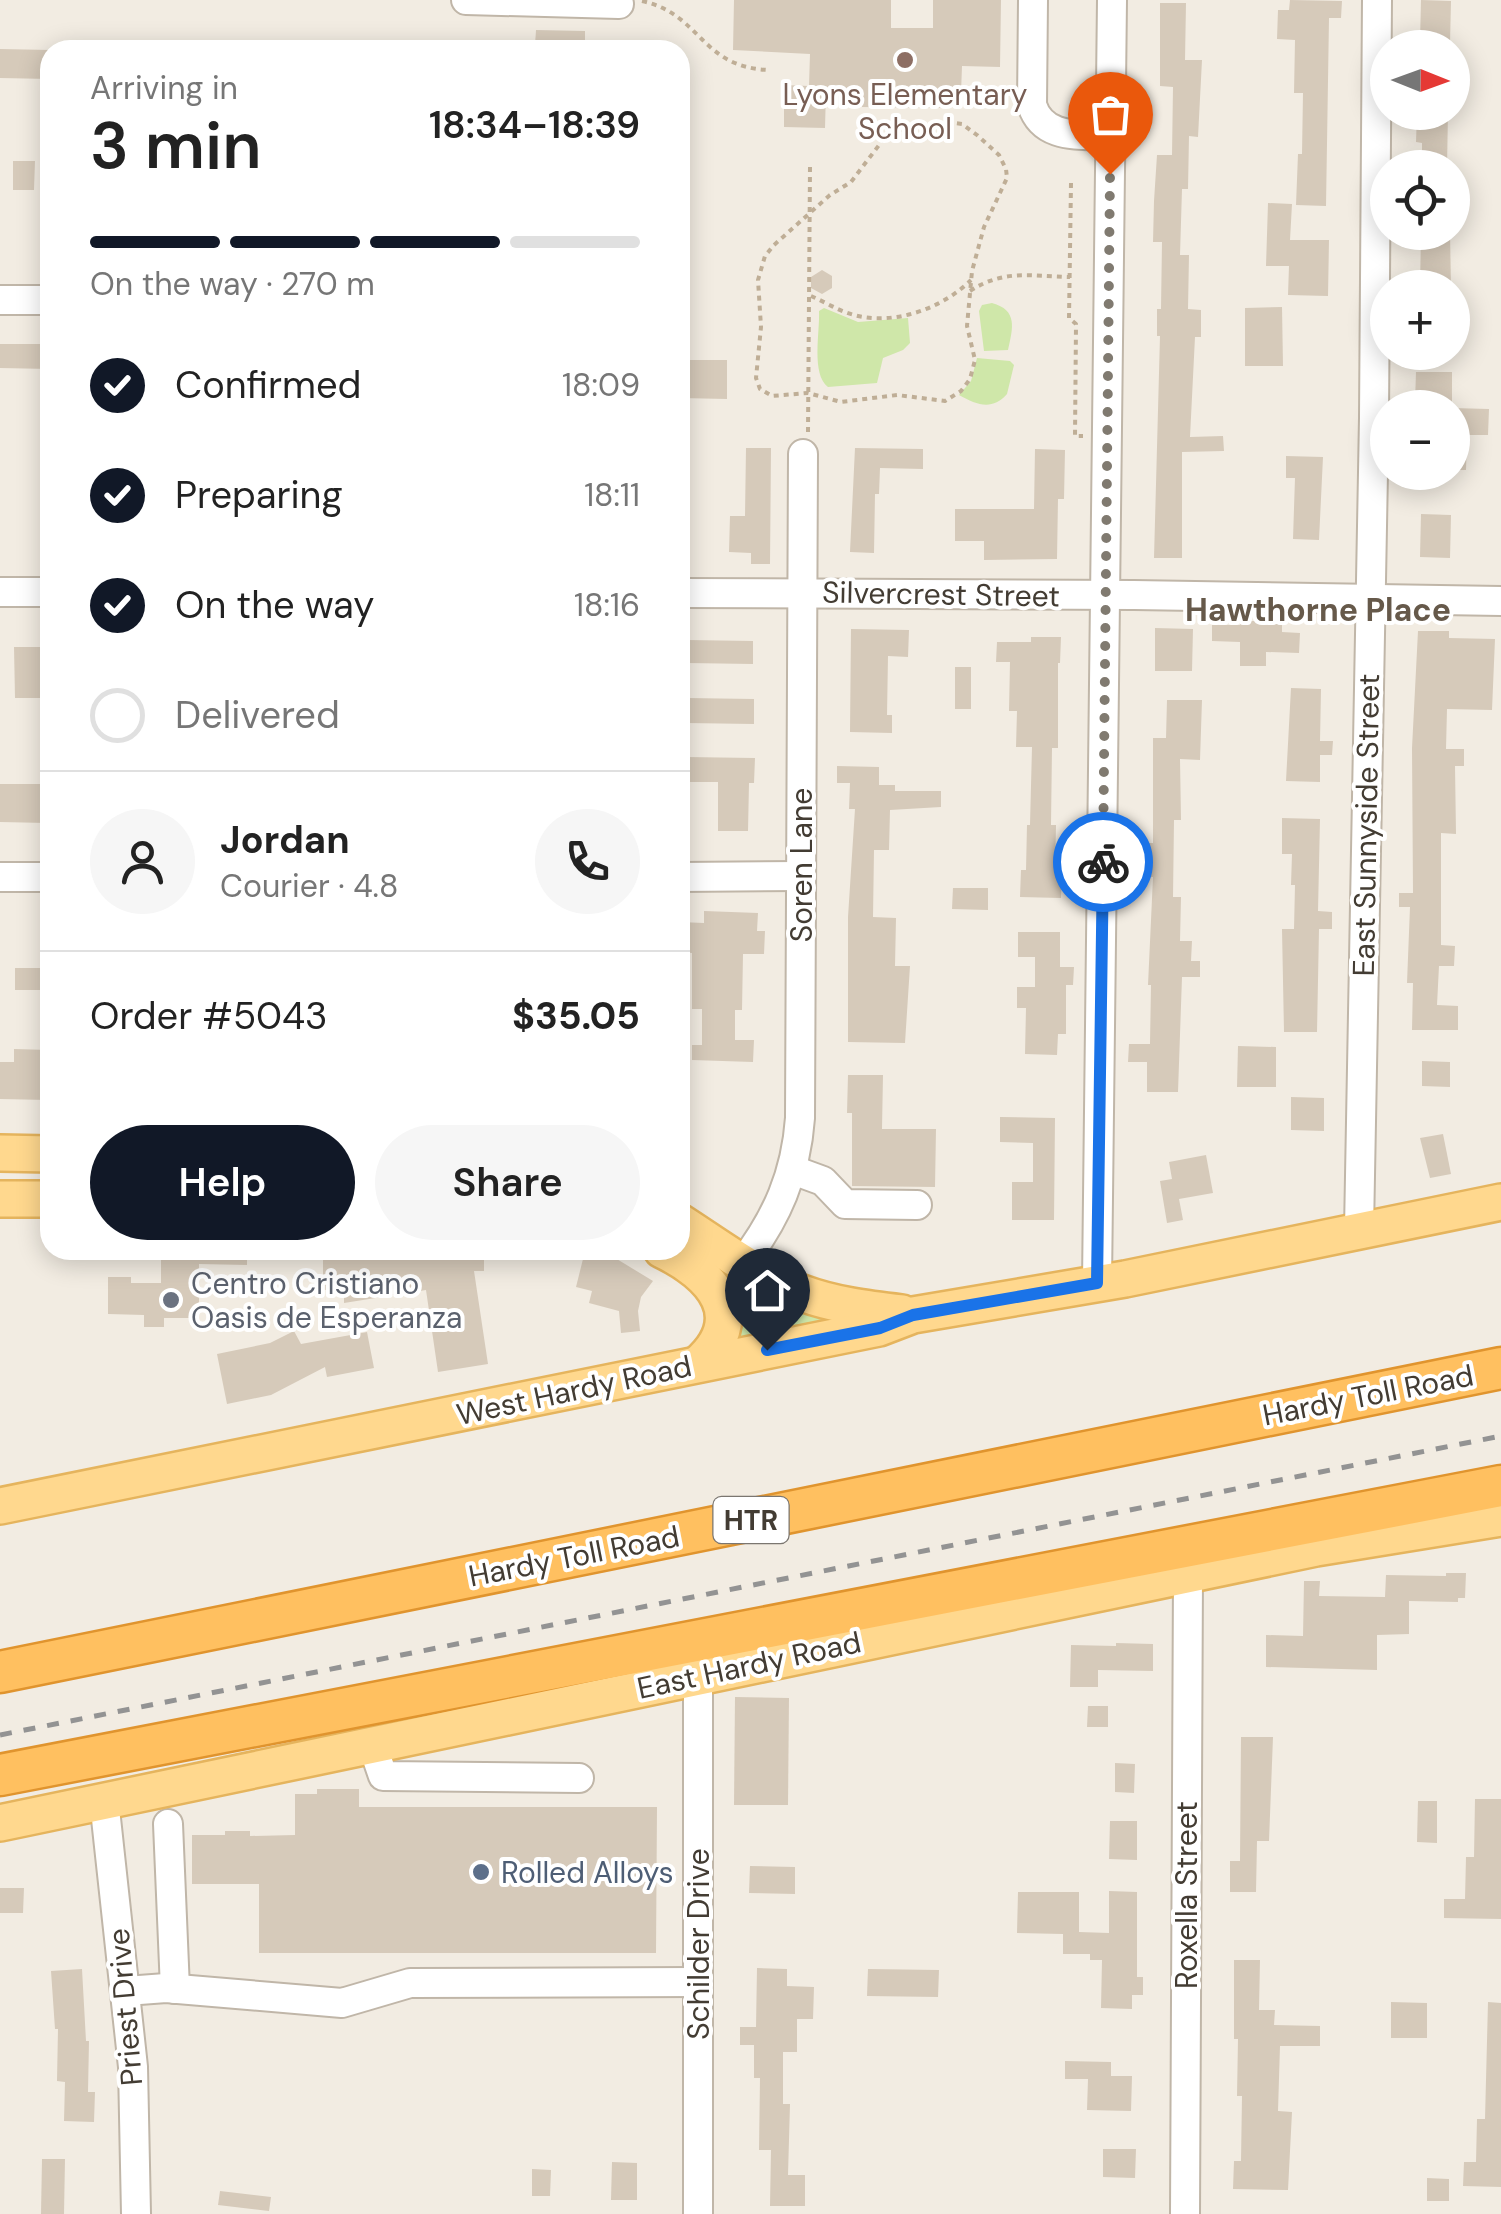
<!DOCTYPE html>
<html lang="en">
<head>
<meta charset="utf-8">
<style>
  body { margin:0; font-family:"DM Sans",sans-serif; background:#f6f6f6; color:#222; height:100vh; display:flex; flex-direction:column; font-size:38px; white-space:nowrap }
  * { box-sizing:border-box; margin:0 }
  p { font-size:32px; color:#767676 }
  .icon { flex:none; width:55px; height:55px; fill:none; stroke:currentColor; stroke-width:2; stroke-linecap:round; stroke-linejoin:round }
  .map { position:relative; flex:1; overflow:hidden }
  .side { position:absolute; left:40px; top:40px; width:650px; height:1220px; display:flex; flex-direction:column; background:#fff; border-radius:30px; box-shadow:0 5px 25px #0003 }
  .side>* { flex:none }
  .needle { width:65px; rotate:91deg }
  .tools { position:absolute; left:1370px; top:30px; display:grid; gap:20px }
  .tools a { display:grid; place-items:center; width:100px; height:100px; border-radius:50%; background:#fff; box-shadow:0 5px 25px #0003; font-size:50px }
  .pin { position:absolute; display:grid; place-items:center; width:85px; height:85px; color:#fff; margin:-102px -42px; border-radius:50% 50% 50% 0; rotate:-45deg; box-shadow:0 0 10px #0007 }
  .pin .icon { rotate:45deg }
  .courier { position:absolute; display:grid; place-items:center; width:100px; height:100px; margin:-50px; border:8px solid #1a73e8; border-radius:50%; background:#fff; color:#222; box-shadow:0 2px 12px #0007 }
  .head em { font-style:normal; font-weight:600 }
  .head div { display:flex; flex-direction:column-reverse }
  .head { display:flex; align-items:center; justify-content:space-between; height:170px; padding:0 50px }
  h1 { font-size:65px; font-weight:600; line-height:75px }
  .bar { display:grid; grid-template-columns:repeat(4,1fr); gap:15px 10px; align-content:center; height:120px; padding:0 50px }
  .bar i { height:12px; border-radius:8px; background:#e0e0e0 }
  .bar .current { background:#111827 }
  .bar p { grid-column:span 4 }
  .line { display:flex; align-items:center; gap:25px; padding:0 50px; border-top:2px solid #e0e0e0 }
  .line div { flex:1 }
  .round { display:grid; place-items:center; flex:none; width:105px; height:105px; border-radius:52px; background:#f6f6f6 }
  ol { padding:0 50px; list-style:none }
  li { display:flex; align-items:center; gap:30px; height:110px }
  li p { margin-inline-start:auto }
  li .icon { padding:10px; border-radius:50%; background:#111827; color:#fff; stroke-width:4 }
  li:last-child { color:#767676 }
  li i { width:55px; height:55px; border:5px solid #e0e0e0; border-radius:50% }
  .cta { display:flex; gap:20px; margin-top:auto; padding:20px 50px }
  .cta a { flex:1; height:115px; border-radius:60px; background:#111827; color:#fff; font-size:40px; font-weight:600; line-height:115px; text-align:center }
  .cta a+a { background:#f6f6f6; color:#222 }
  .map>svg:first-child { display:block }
  .green { fill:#cfe7a9 }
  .building { fill:#d6caba }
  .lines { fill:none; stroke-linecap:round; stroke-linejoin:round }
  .minor-casing { stroke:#c0b6a8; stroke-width:32 }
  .major-casing { stroke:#e5b45d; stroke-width:40 }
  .highway-casing { stroke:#e0942e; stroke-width:45 }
  .path { stroke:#bfae96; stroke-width:4; stroke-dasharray:5 5; stroke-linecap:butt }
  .minor { stroke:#fff; stroke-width:28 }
  .major { stroke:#ffd88e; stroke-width:35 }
  .highway { stroke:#ffc060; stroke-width:40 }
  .rail { stroke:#939393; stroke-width:5; stroke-dasharray:12 12; stroke-linecap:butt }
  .done { stroke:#807a70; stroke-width:10; stroke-dasharray:0 18 }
  .route { stroke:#1a73e8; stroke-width:12 }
  .education-dot { fill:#8d6e63; stroke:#fff; stroke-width:4 }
  .worship-dot { fill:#6b7280; stroke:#fff; stroke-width:4 }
  .service-dot { fill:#5c6f8a; stroke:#fff; stroke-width:4 }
  .labels { text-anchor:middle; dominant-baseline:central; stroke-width:8; stroke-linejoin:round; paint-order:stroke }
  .shield { fill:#fff; stroke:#7b7670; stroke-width:2.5 }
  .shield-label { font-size:28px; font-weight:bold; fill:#433c33 }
  .education-label { font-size:30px; fill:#785e54; stroke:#fff }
  .street-label { font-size:30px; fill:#433c33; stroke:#fff }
  .worship-label { font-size:30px; fill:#5b616d; stroke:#fff; text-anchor:start }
  .service-label { font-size:30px; fill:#4e5e75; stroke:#fff; text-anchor:start }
  .neighbourhood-label { font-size:32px; font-weight:bold; fill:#66594a; stroke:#fff }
</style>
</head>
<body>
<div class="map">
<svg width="1501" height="2214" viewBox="0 0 1501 2214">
  <rect width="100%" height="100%" fill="#f2ece2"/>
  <!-- green -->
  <g class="green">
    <path d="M992 303C1018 310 1013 328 1008 350L984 351 979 311 982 305Z"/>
    <path d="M824 308 858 322 908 318 910 343 903 350 883 358 877 383 828 387C811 374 820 332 819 311Z"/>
    <path d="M977 358 1010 361 1014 365 1007 394C992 411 977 405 959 395L971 381Z"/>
    <path d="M680 1236 843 1324 736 1345Z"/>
  </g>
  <!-- building -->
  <g class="building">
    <path d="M734 0H891V28H933V0H1001L1000 67 962 66 961 93H949V108L862 107V92L826 91 825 128 784 127V85L809 86 810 54 733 50Z"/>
    <path d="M1290 0 1342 1 1341 18H1329L1326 206 1296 205 1298 154H1302L1303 93H1294L1295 40 1277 39 1278 10H1289Z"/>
    <path d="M1421 0 1451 1 1450 44 1420 42Z"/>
    <path d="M1160 3H1186L1185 60H1202L1198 137 1189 136 1188 189H1182L1180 255H1189L1188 309 1201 310V337H1195L1190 437 1223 436 1224 451 1182 452V558H1154L1160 336H1157V309H1161L1162 242H1153L1154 201 1157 155H1172L1173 87 1160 86Z"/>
    <path d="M536 30 585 31V46L535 45Z"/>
    <path d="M0 49 50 50V79L0 78Z"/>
    <path d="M1417 112H1448L1447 168H1422V143L1416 142Z"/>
    <path d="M13 161H35L34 190H13Z"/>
    <path d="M1268 203 1292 204 1290 240H1329L1328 296 1288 295 1289 266H1266Z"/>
    <path d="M1421 232H1450L1451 288H1420Z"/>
    <path d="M822 270 832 276V288L822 294 811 288V277Z"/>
    <path d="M1282 307 1283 366H1245V308Z"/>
    <path d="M0 344H50V369L0 368Z"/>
    <path d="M680 360H727V399L680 398Z"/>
    <path d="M1416 372H1452V402H1415Z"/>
    <path d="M1452 408 1489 409 1488 435H1467L1466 470H1452Z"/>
    <path d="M746 448H771L770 564H751V553L729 552 730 516H745Z"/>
    <path d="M855 448 923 449V469L880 468 879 494H875L874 553 850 552Z"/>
    <path d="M1035 449 1065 450 1064 499H1058L1057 559 984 560V541H955V509H1034Z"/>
    <path d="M1286 456 1323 457 1319 540 1293 539 1295 478H1286Z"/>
    <path d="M1421 514 1451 515 1450 558 1420 557Z"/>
    <path d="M1240 621H1282V632L1300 633 1299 653 1266 652V666H1240V642L1212 641V625H1240Z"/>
    <path d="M1155 628 1193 629 1192 671H1155Z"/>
    <path d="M851 629 909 630 908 657 888 656 887 715H892V733L850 732Z"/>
    <path d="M1418 631H1449V638L1495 639 1492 710 1447 709 1446 749H1464V766H1455L1456 834 1441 833V945L1455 946 1454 966H1439L1437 1005 1458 1006V1030H1412L1413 983H1407L1410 907H1399V893H1413L1412 748Z"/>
    <path d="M1031 637H1061L1060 663H1058V748H1052L1051 825H1056L1055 871H1062L1061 898 1020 897 1021 870H1026L1027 825H1030L1032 747H1016L1017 711H1009L1010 662H996L997 642H1031Z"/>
    <path d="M687 640 753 641V664L687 663Z"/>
    <path d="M14 647H50V698H15Z"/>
    <rect x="955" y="667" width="16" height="42"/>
    <path d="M1291 688 1321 689 1320 741H1333L1332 755H1320V782L1286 781Z"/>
    <path d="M687 698 754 699V724L686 723Z"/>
    <path d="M1167 700H1202L1200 760 1180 759 1181 820H1174L1173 897H1181L1180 941H1192L1191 961H1200V977H1182L1178 1092H1147V1062H1128L1129 1044H1150L1151 985H1148L1153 877H1146L1147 843H1153V738H1166Z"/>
    <path d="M686 757 755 758 754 783H749L748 831H718V782H686Z"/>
    <path d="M837 766 879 767V785H895V791H941V807L890 810 889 850H874L873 917 896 918 895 966H910L905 1043 848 1042V917L855 809H849L850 783H837Z"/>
    <path d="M0 784H48L47 823 0 822Z"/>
    <path d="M1282 818 1320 819 1318 911 1332 912V929H1319L1317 1032H1284L1282 929H1294L1295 885H1291L1292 854H1282Z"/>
    <path d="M953 888H988V910L952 909Z"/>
    <path d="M704 911 758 913 757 931H765L764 954H743L742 1010H735V1040H754L753 1062 692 1060V1045H702V1009H692V953L680 952V922L704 923Z"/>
    <path d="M1018 932H1060V967H1074L1073 985H1066V1034H1058L1057 1055 1025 1054 1026 1008H1017V987H1035V957H1018Z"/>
    <rect x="15" y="968" width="25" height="22"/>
    <path d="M1238 1046 1276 1047V1087H1237Z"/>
    <path d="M14 1049 49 1050 48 1100 0 1099V1062H14Z"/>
    <path d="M1422 1061 1450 1062V1087L1422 1086Z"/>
    <path d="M848 1075H883L882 1129H936L935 1187 852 1186V1113H847Z"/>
    <path d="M1291 1097 1324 1098V1131L1291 1130Z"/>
    <path d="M1000 1117 1055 1118 1054 1220H1012V1182H1033V1143L1000 1142Z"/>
    <path d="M1443 1134 1451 1174 1430 1178 1420 1138Z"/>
    <path d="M1206 1155 1213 1193 1179 1199 1183 1220 1167 1223 1160 1181 1172 1179 1169 1162Z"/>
    <path d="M161 1250H247V1265L199 1264V1318H164V1327H144V1315L108 1314V1277H131V1283H161Z"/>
    <path d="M323 1250H484V1271H474L488 1364 438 1372 426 1290 344 1303V1290H323Z"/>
    <path d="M602 1250 653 1281 641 1297 638 1311 640 1331 621 1333 619 1311 589 1303 592 1291 576 1287 584 1255 600 1259Z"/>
    <path d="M294 1331 301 1344 367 1332 374 1368 327 1377 325 1367 271 1395 227 1404 217 1354 270 1343Z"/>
    <path d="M1446 1573H1466L1465 1598H1458V1602L1409 1601V1634L1377 1635V1670L1266 1667V1635L1303 1636 1304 1581H1320L1319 1596 1385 1597 1386 1575 1446 1576Z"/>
    <path d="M1116 1643 1153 1644V1671L1098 1670V1687H1070L1071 1645 1116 1646Z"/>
    <path d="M735 1697 789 1698 788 1805H734Z"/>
    <path d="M1088 1706H1108V1727H1087Z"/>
    <path d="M1241 1737H1273L1269 1841H1257L1256 1892H1230V1861H1240Z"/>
    <path d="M1115 1763 1135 1764 1134 1793 1115 1792Z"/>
    <path d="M317 1789H359V1807H657L656 1953H259V1884H192V1835H225V1831H250V1836L295 1835V1794H317Z"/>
    <path d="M1475 1799H1501V1919L1444 1918V1899H1465L1466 1857H1474Z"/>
    <path d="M1418 1801H1437V1843L1417 1842Z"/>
    <path d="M1110 1821H1137V1860L1109 1859Z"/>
    <path d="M750 1866 795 1867V1894L749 1893Z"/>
    <path d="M0 1888H24L23 1913H0Z"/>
    <path d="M1109 1891 1137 1892V1977H1143V1995H1132V2009L1101 2008 1102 1960H1090V1954H1063V1934L1017 1933 1018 1892H1079V1932L1109 1933Z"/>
    <path d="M1234 1960H1260L1259 2010H1275L1274 2025 1320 2026V2046H1280L1278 2111 1292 2112 1288 2190 1233 2189 1234 2161H1241L1242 2096H1237L1238 2039H1234Z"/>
    <path d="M757 1968 787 1969V1986L814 1987 813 2019H797V2052H783V2104H790L788 2175H805V2206H770L771 2150H759L760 2078H754V2045H740V2027H756Z"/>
    <path d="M82 1969 86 2041H89L88 2092H95L94 2122 64 2121 65 2082 57 2081 58 2029H55L51 1971Z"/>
    <path d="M868 1969 939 1970 938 1997 867 1996Z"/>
    <path d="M1391 2002 1427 2003V2038H1391Z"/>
    <path d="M1488 2002 1501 2003V2187L1463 2186 1464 2162H1476L1477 2119H1485Z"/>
    <path d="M1065 2061 1111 2062V2076H1132L1131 2111 1087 2110 1088 2079H1065Z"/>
    <path d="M1103 2149H1136L1135 2178 1103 2177Z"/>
    <path d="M42 2159H65L64 2214H41Z"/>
    <path d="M612 2162 637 2163V2200H611Z"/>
    <path d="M532 2169 551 2170 550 2196H532Z"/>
    <path d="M1427 2178 1449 2179V2201H1427Z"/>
    <path d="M220 2191 271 2197 269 2211 218 2205Z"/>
  </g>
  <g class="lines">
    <!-- minor casing -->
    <g class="minor-casing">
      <g id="minor">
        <path d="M466 0 619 4"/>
        <path d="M1033 0 1032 105C1043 140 1080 134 1110 136"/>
        <path d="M0 300H50"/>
        <path d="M0 592H50"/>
        <path d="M680 593 1134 595 1501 601"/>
        <path d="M0 877H50"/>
        <path d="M680 877 800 876"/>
        <path d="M793 1170 823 1181 845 1204 917 1205"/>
        <path d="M1359 1230 1374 418 1377 0"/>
        <path d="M743 1262C777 1218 796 1174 800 1118L803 454"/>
        <path d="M1097 1283 1112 0"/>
        <path d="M698 1675V2214"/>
        <path d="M372 1744 383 1776 579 1778"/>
        <path d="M104 1800 133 2067 136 2214"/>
        <path d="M168 1824 175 1989"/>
        <path d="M126 1991 166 1988 342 2003 410 1983 698 1982"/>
        <path d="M1185 2214 1188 1576"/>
      </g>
    </g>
    <!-- major casing -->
    <g class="major-casing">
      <g id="major">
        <path d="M0 1153 50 1154"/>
        <path d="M0 1199H50"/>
        <path d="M680 1222C719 1247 758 1277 802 1293 834 1305 868 1309 902 1313"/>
        <path d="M662 1250C713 1274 751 1318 698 1364"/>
        <path d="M0 1506 879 1328 913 1315 1125 1279 1501 1202"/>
        <path d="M0 1823 1316 1548 1501 1518"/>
      </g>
    </g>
    <!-- highway casing -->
    <g class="highway-casing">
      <g id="highway">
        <path d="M0 1672 1501 1368"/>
        <path d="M0 1775 1501 1486"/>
      </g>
    </g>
    <!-- path -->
    <g class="path">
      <path d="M642 1C702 14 700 68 770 70"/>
      <path d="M947 122 962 124 977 135 999 155 1006 169 1007 178 984 227 972 271 967 326 975 360 970 379 961 391 945 401 897 395 841 402 808 393 772 396 760 389 756 378 761 327 758 280 765 256 774 245 830 195 851 182 889 132Z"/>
      <path d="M1071 183 1069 318 1076 324 1075 436H1083"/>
      <path d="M970 291C1004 269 1031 276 1070 277"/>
      <path d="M811 296C825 302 839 311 854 315 895 326 943 308 971 280"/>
      <path d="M808 432 810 167"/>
    </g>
    <!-- minor -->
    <use href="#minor" class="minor"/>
    <!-- major -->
    <use href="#major" class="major"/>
    <!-- highway -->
    <use href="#highway" class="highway"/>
    <!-- rail -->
    <path class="rail" d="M0 1735 1501 1436"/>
  </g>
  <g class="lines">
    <!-- done -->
    <path class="done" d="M1103 862 1110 174"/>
    <!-- route -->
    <path class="route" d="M767 1350 880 1328 913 1315 1097 1283 1103 862"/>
  </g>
  <!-- markers -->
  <circle class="education-dot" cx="905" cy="60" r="10"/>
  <circle class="worship-dot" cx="171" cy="1300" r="10"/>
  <circle class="service-dot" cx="481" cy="1872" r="10"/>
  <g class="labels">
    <!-- shield labels -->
    <rect class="shield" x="713.5" y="1497" width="75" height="46" rx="8"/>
    <g class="shield-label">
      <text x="751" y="1520">HTR</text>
    </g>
    <!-- education labels -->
    <g class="education-label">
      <text x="905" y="94">Lyons Elementary<tspan x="905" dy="34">School</tspan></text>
    </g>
    <!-- street labels -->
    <g class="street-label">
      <text transform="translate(941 594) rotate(1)">Silvercrest Street</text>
      <text transform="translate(1366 825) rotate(-89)">East Sunnyside Street</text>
      <text transform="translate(801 865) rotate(-90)">Soren Lane</text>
      <text transform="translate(574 1390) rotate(-12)">West Hardy Road</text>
      <text transform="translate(1368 1395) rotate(-11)">Hardy Toll Road</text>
      <text transform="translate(574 1556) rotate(-11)">Hardy Toll Road</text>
      <text transform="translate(749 1665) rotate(-12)">East Hardy Road</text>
      <text transform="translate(1186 1895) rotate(-90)">Roxella Street</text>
      <text transform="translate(698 1944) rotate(-90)">Schilder Drive</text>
      <text transform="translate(125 2007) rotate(-95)">Priest Drive</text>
    </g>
    <!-- worship labels -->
    <g class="worship-label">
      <text x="191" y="1283">Centro Cristiano<tspan x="191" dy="34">Oasis de Esperanza</tspan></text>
    </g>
    <!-- service labels -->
    <g class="service-label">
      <text x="501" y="1872">Rolled Alloys</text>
    </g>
    <!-- neighbourhood labels -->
    <g class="neighbourhood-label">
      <text x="1318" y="610">Hawthorne Place</text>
    </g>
  </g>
</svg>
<div class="tools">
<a><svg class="needle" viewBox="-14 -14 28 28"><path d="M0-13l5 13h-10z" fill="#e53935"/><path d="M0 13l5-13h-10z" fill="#767676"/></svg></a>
<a><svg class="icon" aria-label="locate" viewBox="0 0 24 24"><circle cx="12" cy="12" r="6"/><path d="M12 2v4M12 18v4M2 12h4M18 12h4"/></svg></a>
<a>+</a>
<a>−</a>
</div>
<div class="pin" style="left:1110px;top:174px;background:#ea580c"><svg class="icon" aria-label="bag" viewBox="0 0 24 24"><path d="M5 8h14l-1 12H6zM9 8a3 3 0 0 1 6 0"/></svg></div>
<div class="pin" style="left:767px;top:1350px;background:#1f2937"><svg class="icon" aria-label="home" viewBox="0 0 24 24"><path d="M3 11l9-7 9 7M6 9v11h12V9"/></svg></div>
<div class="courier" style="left:1103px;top:862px"><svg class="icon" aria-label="bike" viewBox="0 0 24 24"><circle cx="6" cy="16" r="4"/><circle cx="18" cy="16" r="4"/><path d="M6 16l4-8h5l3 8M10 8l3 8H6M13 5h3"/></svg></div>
<section class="side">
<div class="head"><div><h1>3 min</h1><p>Arriving in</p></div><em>18:34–18:39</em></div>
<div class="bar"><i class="current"></i><i class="current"></i><i class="current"></i><i></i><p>On the way · 270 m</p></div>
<ol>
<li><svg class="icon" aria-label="check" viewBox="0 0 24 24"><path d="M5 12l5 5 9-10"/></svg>Confirmed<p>18:09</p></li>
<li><svg class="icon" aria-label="check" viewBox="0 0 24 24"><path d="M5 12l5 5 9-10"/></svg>Preparing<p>18:11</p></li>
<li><svg class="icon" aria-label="check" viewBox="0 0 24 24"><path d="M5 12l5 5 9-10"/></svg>On the way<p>18:16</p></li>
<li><i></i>Delivered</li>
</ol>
<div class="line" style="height:180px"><a class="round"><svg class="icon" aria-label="person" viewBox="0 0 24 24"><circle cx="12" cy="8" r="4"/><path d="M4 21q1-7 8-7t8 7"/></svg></a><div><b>Jordan</b><p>Courier · 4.8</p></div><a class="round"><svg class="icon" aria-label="phone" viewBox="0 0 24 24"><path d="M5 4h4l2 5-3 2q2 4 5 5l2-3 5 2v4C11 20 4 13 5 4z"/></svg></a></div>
<div class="line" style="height:130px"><div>Order #5043</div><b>$35.05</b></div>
<div class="cta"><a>Help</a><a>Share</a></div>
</section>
</div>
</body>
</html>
